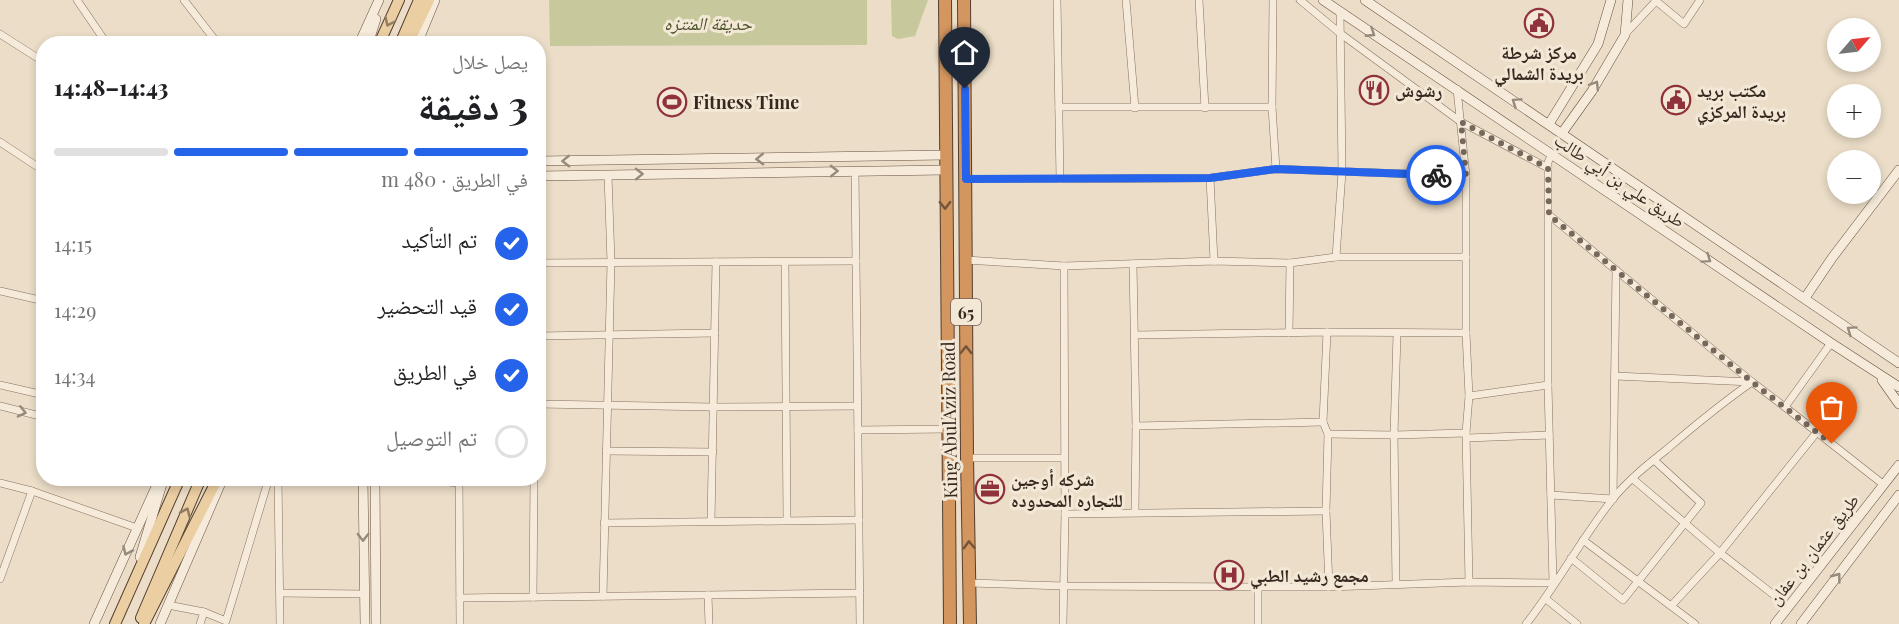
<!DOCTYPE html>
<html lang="ar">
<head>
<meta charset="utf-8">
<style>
  body { margin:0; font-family:"Playfair Display","Noto Naskh Arabic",serif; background:#f2f2f2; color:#202124; direction:rtl; height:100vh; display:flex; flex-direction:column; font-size:22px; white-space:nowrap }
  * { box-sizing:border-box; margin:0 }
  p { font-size:20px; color:#757577 }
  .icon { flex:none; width:33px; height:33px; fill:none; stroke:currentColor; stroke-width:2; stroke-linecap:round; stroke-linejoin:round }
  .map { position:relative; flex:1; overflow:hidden; direction:ltr }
  .side { position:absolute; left:36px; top:36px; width:510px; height:450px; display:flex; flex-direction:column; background:#fff; border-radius:24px; box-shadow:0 3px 9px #0003; direction:rtl }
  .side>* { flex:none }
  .needle { width:39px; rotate:62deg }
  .fabs { position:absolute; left:1827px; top:18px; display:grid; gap:12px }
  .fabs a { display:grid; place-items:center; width:54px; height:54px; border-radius:50%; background:#fff; box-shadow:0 3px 9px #0003; font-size:30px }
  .pin { position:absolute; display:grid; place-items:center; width:51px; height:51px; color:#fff; margin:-62px -26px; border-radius:50% 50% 50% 0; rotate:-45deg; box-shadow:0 0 6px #0007 }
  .pin .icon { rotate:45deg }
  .courier { position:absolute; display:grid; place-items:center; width:60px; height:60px; margin:-30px; border:4px solid #2563eb; border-radius:50%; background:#fff; color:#222; box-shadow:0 2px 8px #0007 }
  .overview em { font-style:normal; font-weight:800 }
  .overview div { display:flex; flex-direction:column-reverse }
  .overview { display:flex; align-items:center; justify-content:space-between; height:102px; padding:0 18px }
  h1 { font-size:39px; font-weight:800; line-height:45px }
  .bar { display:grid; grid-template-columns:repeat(4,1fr); gap:9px 6px; align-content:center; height:72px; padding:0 18px }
  .bar i { height:8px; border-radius:4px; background:#e0e0e0 }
  .bar .on { background:#2563eb }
  .bar p { grid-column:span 4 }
  ol { padding:0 18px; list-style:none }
  li { display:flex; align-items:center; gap:18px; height:66px }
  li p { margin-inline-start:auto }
  li .icon { padding:6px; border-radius:50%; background:#2563eb; color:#fff; stroke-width:4 }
  li:last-child { color:#757577 }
  li i { width:33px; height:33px; border:3px solid #e0e0e0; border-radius:50% }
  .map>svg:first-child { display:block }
  .green { fill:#c7c99c }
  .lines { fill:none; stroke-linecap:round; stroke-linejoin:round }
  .street-casing { stroke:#866f5e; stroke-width:8 }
  .secondary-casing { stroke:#685141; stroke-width:10 }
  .primary-casing { stroke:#543f31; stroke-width:12 }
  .highway-casing { stroke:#543f31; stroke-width:14 }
  .street { stroke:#f6ebda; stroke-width:7 }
  .secondary { stroke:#f6ebda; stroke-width:9 }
  .primary { stroke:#ebcea2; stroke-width:10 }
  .highway { stroke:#d3965f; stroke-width:12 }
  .oneway { stroke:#917c61 }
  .oneway2 { stroke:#968a7d }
  .oneway3 { stroke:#755539 }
  .done { stroke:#76685a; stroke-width:6; stroke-dasharray:0 10.8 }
  .route { stroke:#2563eb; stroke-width:8 }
  .labels { text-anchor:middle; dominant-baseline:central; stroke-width:6; stroke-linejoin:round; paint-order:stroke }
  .shield { fill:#f3e8d6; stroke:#6f6257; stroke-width:1.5 }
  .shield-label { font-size:16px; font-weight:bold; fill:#372920 }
  .park-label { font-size:18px; font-style:italic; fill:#4b5228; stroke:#f3e8d6 }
  .poi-label { font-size:18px; font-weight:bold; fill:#372920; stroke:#f3e8d6; text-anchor:start }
  .street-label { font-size:18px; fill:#372920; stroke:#f3e8d6 }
</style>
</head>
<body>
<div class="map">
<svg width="1899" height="624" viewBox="0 0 1899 624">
  <rect width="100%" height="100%" fill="#ebddc7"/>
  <!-- green -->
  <g class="green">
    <path d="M549 0H867V45L550 46Z"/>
    <path d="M891 0H928L915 36 898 39 892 36Z"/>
  </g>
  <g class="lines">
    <!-- street casing -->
    <g class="street-casing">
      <g id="street">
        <path d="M77 0 107 44"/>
        <path d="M184 0 218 44"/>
        <path d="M1057 0 1060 179 1210 178 1276 169 1466 176"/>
        <path d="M1126 0 1135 108"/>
        <path d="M1199 0 1205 108"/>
        <path d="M1273 0 1272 107 1276 169"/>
        <path d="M1300 0 1341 34 1461 122 1548 168"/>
        <path d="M1655 0 1684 24 1700 0"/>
        <path d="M0 34 44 62"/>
        <path d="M1625 34 1656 1"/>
        <path d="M1457 89 1466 176V333L1469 396 1466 433 1469 582"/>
        <path d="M1059 107H1272"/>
        <path d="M0 142 44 171"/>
        <path d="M855 171 860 624"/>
        <path d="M1210 178 1214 261"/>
        <path d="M966 179H1060"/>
        <path d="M1549 215 1752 382"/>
        <path d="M1336 257 1342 172 1340 12"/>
        <path d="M966 260 1064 266 1214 261 1290 263 1336 257H1466"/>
        <path d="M785 262 787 520"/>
        <path d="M538 263 856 261"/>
        <path d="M1133 264 1136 426 1135 512"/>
        <path d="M0 291 44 301"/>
        <path d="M1327 332 1323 422 1328 434 1326 511 1329 587"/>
        <path d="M1289 333 1290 263"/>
        <path d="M1135 335 1327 332 1466 333"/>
        <path d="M538 336 715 333"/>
        <path d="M1615 376 1752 382"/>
        <path d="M0 385 44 395"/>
        <path d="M1469 396 1548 385"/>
        <path d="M538 404 713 407 858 406"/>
        <path d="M0 406 44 417"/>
        <path d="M1785 407 1884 485"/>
        <path d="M1136 426 1323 422"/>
        <path d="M858 430 948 429"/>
        <path d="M1328 434 1394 435 1466 433"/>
        <path d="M1467 438 1549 435"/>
        <path d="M606 451 713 452"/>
        <path d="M967 458H1063"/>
        <path d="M278 478 280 624"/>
        <path d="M407 478 459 483"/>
        <path d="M459 478 460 624"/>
        <path d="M1633 479 1720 553 1788 606"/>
        <path d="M0 483 32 491 137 528"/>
        <path d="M1551 495 1613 499 1616 270"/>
        <path d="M1065 514 1326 511"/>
        <path d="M711 521 716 262"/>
        <path d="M604 523 859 520"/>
        <path d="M1583 540 1695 624"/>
        <path d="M1571 558 1623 600 1701 503 1654 460"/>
        <path d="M0 579 32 491"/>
        <path d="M970 583 1064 586 1258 587H1329L1469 582 1553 583 1548 385V162L1552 154"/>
        <path d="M1396 583 1394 435 1397 334"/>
        <path d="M280 593 363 594"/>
        <path d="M708 595 709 624"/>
        <path d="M603 596 611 262 608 175"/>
        <path d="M533 597 534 478"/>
        <path d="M460 598 860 593"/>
        <path d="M1546 599 1577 624"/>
        <path d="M168 605 204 612 200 624"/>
        <path d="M1671 606 1720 553 1817 432"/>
        <path d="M204 612 226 621 269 478"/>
        <path d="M1063 624 1065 514 1064 266"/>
        <path d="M1258 624V587"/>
        <path d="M1526 624C1557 585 1581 539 1612 500 1627 481 1647 465 1666 450 1694 426 1722 403 1752 382L1785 407 1831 343"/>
      </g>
    </g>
    <!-- secondary casing -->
    <g class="secondary-casing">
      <g id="secondary">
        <path d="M1323 0 1831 343 1899 387"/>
        <path d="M1365 0 1899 363"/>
        <path d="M359 44 379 0"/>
        <path d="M368 44 376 19"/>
        <path d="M417 44 435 0"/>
        <path d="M1549 124 1598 44 1611 0"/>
        <path d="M1562 133 1592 91 1625 35 1628 0"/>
        <path d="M538 161 945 155"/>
        <path d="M538 176 945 170"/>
        <path d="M1805 298 1832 258 1899 170"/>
        <path d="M1882 380 1899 404"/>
        <path d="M363 478 365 624"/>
        <path d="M375 478 376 624"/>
        <path d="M140 557 162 484"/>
        <path d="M94 624 160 478"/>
        <path d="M160 624 223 478"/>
        <path d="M1775 624 1899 465"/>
        <path d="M1801 624 1899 495"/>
      </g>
    </g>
    <!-- primary casing -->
    <g class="primary-casing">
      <g id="primary">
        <path d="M379 44 399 0"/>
        <path d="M400 44 419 0"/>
        <path d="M408 44 429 0"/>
        <path d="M141 618 201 478"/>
        <path d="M115 624 180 478"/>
        <path d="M144 624 218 478"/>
      </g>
    </g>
    <!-- highway casing -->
    <g class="highway-casing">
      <g id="highway">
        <path d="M945 0 950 624"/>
        <path d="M964 0 967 458 970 624"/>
      </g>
    </g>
    <!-- street -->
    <use href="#street" class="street"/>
    <!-- secondary -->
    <use href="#secondary" class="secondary"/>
    <!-- primary -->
    <use href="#primary" class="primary"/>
    <!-- highway -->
    <use href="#highway" class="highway"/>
  </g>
  <!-- one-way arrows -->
  <defs><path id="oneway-chevron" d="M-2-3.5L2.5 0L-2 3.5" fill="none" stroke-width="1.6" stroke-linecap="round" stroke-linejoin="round" transform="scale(1.5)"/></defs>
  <g class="oneway">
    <use href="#oneway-chevron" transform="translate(389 22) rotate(115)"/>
    <use href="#oneway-chevron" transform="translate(186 512) rotate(-66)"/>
  </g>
  <g class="oneway2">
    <use href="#oneway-chevron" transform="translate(1371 33) rotate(33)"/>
    <use href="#oneway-chevron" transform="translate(1595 85) rotate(-58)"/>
    <use href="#oneway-chevron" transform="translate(1516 102) rotate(-146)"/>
    <use href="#oneway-chevron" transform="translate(760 159) rotate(179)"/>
    <use href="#oneway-chevron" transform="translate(566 161) rotate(179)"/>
    <use href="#oneway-chevron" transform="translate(834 171) rotate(-1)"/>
    <use href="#oneway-chevron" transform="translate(639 174) rotate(-1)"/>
    <use href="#oneway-chevron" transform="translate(1707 259) rotate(34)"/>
    <use href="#oneway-chevron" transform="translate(1851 330) rotate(-145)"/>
    <use href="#oneway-chevron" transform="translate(22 412) rotate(13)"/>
    <use href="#oneway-chevron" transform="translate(363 537) rotate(90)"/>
    <use href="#oneway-chevron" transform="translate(127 551) rotate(114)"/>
    <use href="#oneway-chevron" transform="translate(1837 577) rotate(-53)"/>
  </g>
  <g class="oneway3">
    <use href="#oneway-chevron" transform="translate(945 205) rotate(89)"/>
    <use href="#oneway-chevron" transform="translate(966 350) rotate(-90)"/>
    <use href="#oneway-chevron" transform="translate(969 545) rotate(-92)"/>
  </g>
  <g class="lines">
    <!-- done -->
    <path class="done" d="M1436 175 1466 176 1461 122 1548 168 1549 215 1752 382 1832 444"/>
    <!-- route -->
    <path class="route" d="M965 89 966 179 1210 178 1276 169 1436 175"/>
  </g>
  <!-- icons -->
  <defs>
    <g id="civic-ring" transform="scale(1.5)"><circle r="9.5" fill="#f3e8d6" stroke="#90323b" stroke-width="1.5"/><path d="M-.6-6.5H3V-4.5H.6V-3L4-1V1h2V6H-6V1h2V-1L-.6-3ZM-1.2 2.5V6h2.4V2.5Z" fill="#90323b"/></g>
    <g id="restaurant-ring" transform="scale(1.5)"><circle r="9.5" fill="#f3e8d6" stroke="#90323b" stroke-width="1.5"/><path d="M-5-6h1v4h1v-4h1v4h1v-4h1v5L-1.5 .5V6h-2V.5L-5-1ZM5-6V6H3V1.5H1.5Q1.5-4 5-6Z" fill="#90323b"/></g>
    <g id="stadium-ring" transform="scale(1.5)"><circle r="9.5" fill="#f3e8d6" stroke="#90323b" stroke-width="1.5"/><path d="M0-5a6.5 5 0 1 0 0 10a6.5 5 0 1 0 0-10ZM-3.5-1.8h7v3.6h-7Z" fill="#90323b"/></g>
    <g id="office-ring" transform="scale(1.5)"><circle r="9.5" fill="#f3e8d6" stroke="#90323b" stroke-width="1.5"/><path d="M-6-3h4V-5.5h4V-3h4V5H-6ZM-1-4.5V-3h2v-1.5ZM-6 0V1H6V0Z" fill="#90323b"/></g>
    <g id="hospital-ring" transform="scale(1.5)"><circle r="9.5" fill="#f3e8d6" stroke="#90323b" stroke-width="1.5"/><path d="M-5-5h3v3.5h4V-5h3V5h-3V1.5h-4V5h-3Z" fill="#90323b"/></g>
  </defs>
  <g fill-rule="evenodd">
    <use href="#civic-ring" x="1539" y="23"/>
    <use href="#restaurant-ring" x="1374" y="90"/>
    <use href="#civic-ring" x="1676" y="100"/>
    <use href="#stadium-ring" x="672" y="102"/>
    <use href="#office-ring" x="990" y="489"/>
    <use href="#hospital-ring" x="1229" y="575"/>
  </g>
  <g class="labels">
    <!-- shield labels -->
    <rect class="shield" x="951" y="299" width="30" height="26" rx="4.5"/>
    <g class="shield-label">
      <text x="966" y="312">65</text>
    </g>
    <!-- park labels -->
    <g class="park-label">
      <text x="708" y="23">حديقة المنتزه</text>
    </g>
    <!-- poi labels -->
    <g class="poi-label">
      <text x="1539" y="52" text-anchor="middle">مركز شرطة<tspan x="1539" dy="21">بريدة الشمالي</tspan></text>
      <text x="1395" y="90">رشوش</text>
      <text x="1697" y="90">مكتب بريد<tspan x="1697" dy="21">بريدة المركزي</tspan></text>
      <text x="693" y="102">Fitness Time</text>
      <text x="1011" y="479">شركه أوجين<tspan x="1011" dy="21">للتجاره المحدوده</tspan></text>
      <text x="1250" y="575">مجمع رشيد الطبي</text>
    </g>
    <!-- street labels -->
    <g class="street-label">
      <text transform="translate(1620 180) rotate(34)">طريق علي بن أبي طالب</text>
      <text transform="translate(949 420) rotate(-91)">King AbulAziz Road</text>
      <text transform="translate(1813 549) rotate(-52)">طريق عثمان بن عفان</text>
    </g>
  </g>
</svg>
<div class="fabs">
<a><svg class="needle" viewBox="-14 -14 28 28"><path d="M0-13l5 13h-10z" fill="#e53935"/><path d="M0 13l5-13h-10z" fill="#757577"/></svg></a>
<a>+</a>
<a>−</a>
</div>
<div class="pin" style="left:1832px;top:444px;background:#ea580c"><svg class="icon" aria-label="bag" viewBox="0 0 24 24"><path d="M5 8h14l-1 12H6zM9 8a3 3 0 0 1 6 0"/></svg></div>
<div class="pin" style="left:965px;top:89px;background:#1f2937"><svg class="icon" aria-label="home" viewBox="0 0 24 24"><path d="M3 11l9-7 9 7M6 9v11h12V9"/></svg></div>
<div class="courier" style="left:1436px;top:175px"><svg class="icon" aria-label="bike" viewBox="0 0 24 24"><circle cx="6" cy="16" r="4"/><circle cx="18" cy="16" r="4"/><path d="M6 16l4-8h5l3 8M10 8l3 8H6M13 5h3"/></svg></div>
<section class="side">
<div class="overview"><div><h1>3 دقيقة</h1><p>يصل خلال</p></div><em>14:43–14:48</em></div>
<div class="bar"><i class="on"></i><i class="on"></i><i class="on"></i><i></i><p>في الطريق · 480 m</p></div>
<ol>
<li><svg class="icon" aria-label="check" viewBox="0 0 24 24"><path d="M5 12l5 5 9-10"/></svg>تم التأكيد<p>14:15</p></li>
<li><svg class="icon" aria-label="check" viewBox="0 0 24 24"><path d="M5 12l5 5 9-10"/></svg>قيد التحضير<p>14:29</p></li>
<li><svg class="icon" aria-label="check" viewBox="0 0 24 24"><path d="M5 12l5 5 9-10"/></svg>في الطريق<p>14:34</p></li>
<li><i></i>تم التوصيل</li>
</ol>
</section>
</div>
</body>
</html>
